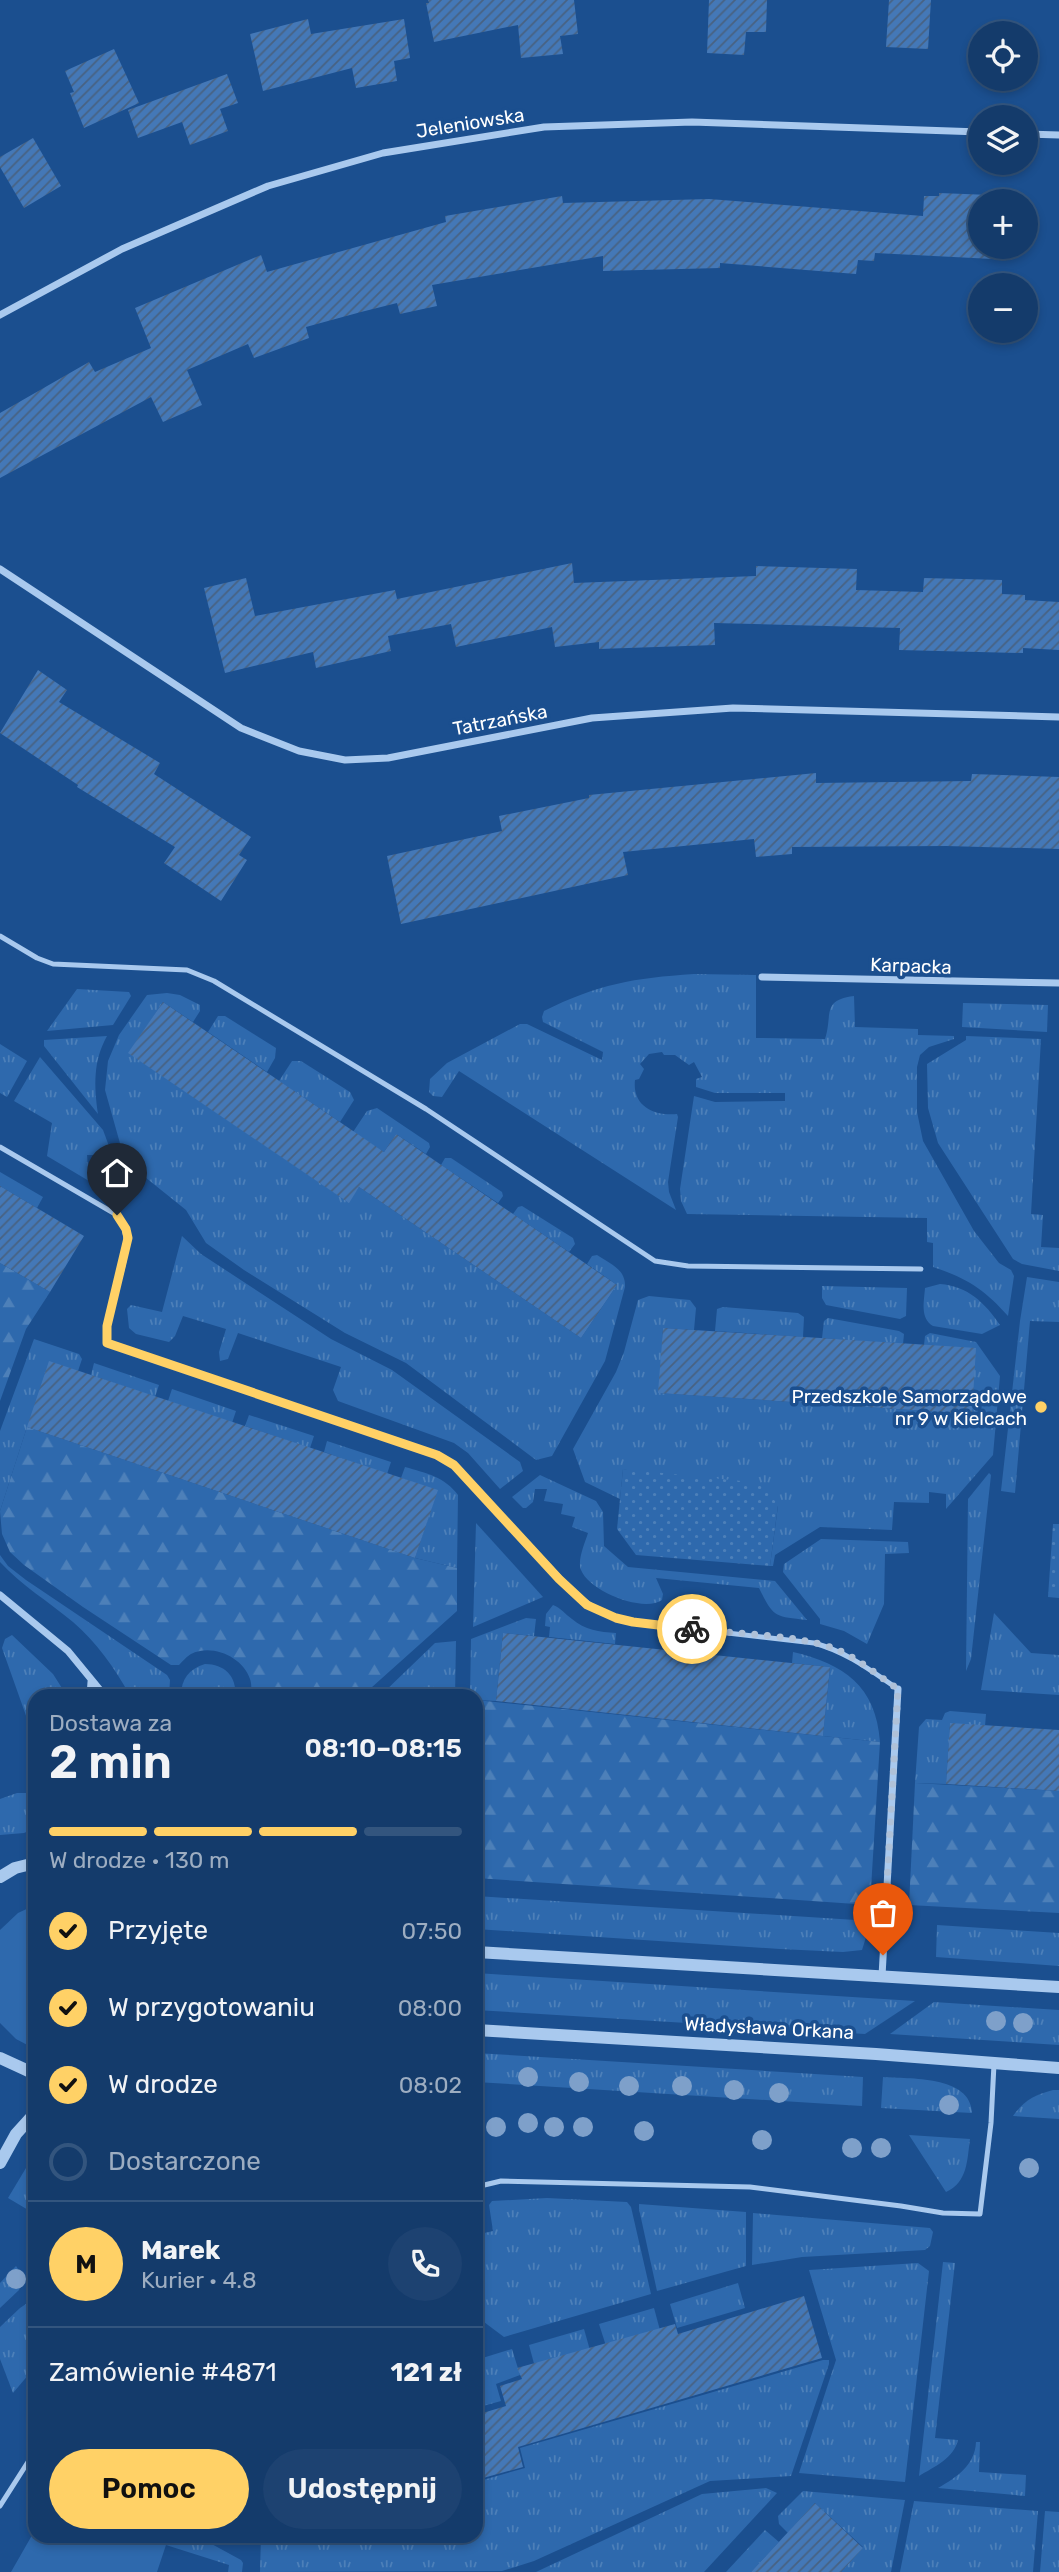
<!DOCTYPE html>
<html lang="pl">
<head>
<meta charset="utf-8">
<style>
  body { margin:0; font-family:Rubik,sans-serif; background:#1d4271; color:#f1f3f6; height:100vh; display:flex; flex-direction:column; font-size:26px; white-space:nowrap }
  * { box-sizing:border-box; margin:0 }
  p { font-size:23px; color:#9dadc1 }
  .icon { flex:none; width:38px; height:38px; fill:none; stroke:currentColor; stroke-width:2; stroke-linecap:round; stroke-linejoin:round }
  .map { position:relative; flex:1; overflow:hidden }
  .side { position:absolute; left:28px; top:1689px; width:455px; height:854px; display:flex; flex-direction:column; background:#143b6b; border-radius:21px; box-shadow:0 4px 10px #0003,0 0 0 2px #33557e }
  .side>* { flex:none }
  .tools { position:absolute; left:968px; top:21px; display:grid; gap:14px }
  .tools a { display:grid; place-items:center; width:70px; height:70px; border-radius:50%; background:#143b6b; box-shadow:0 4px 10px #0003,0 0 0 2px #33557e; font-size:35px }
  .pin { position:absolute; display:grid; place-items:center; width:60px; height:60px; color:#fff; margin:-72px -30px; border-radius:50% 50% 50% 0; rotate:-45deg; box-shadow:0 0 7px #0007 }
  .pin .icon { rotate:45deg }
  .courier { position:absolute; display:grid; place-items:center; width:70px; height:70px; margin:-35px; border:5px solid #ffd166; border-radius:50%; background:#fff; color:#222; box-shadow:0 2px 9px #0007 }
  .summary em { font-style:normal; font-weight:600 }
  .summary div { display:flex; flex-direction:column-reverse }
  .summary { display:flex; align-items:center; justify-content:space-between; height:119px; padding:0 21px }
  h1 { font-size:46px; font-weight:600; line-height:52px }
  .bar { display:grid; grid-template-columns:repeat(4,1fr); gap:10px 7px; align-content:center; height:84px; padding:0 21px }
  .bar i { height:9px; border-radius:5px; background:#33557e }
  .bar .selected { background:#ffd166 }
  .bar p { grid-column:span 4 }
  .line { display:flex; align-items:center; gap:18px; padding:0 21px; border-top:2px solid #33557e }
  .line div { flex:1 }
  .round { display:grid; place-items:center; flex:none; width:74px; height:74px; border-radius:37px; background:#1d4271 }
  ol { padding:0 21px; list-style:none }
  li { display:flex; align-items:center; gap:21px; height:77px }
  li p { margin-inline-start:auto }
  li .icon { padding:7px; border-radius:50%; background:#ffd166; color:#111; stroke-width:4 }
  li:last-child { color:#9dadc1 }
  li i { width:38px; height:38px; border:4px solid #33557e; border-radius:50% }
  .primary-button { display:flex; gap:14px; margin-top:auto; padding:14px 21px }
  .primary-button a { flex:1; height:80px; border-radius:42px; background:#ffd166; color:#111; font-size:28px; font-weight:600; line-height:80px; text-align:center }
  .primary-button a+a { background:#1d4271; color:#f1f3f6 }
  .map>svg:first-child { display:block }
  .grass { fill:url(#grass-tufts) }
  .forest { fill:url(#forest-firs) }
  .park { fill:url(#park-dots) }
  .garden { fill:#2e69ad }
  .building { fill:url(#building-hatch) }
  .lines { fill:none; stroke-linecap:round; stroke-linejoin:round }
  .service { stroke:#a9c9ee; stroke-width:5 }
  .minor { stroke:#a9c9ee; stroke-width:7 }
  .tertiary { stroke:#a9c9ee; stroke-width:12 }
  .tree { fill:#7ea0ca }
  .done { stroke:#afc1d8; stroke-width:7; stroke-dasharray:0 12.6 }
  .route { stroke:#ffd166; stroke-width:9 }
  .poi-dot { fill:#ffd166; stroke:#1b4f8f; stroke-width:2.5 }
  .labels { text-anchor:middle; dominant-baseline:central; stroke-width:7; stroke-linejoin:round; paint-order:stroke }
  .street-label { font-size:19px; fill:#fff; stroke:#1b4f8f }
  .poi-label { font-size:19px; fill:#fff; stroke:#1b4f8f; text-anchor:end }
</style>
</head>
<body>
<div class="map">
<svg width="1059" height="2572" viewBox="0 0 1059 2572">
  <defs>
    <pattern id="grass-tufts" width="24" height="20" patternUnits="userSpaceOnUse" patternTransform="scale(1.75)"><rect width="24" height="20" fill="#2e69ad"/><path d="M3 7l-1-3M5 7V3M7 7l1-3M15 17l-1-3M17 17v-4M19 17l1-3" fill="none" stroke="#4d80b9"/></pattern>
    <pattern id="forest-firs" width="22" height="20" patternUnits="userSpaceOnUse" patternTransform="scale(1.75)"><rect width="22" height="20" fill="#2e69ad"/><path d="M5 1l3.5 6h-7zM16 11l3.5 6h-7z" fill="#4d80b9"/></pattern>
    <pattern id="park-dots" width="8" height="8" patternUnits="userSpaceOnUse" patternTransform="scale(1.75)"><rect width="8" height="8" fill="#2e69ad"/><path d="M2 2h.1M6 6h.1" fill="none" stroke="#4d80b9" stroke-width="1.8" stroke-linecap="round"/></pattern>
    <pattern id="building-hatch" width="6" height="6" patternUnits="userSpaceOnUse" patternTransform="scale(1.75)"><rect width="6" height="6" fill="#4478b7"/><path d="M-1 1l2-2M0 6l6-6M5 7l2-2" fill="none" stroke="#486282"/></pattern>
  </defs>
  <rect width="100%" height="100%" fill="#1b4f8f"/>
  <!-- grass -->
  <g class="grass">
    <path d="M694 974 756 975V1038L825 1039C833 1015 821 1000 854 996L855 1027 918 1029V1035L954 1036V1039L929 1047 920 1055 917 1067V1112L923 1141 974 1231 999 1263 1011 1270 1014 1276 1008 1316C985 1290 967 1278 933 1267V1243L927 1242V1218L687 1214 681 1201 680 1189 694 1096 715 1102 785 1101V1093H715L696 1087V1079L702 1077 694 1062 689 1065 675 1055H664L662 1052 649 1054 640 1064 644 1069 639 1079 635 1080C632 1106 654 1116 677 1114L678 1117 668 1182 669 1192 676 1210 459 1071 442 1097 433 1096 429 1092 430 1079 447 1063 520 1024H527L602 1060 603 1052 543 1022 542 1017 544 1011C598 984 634 978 694 974Z"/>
    <path d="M77 989 129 992 131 996 113 1025 47 1031Z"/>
    <path d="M167 993 180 995 200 1005V1011L193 1022 163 1002 129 1053 348 1202 359 1187 581 1338 617 1285 587 1264 592 1256 597 1255C610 1264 626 1269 625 1287L605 1361 552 1456 536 1460 406 1363 345 1333 244 1270 206 1243 186 1210 125 1161 105 1090 108 1061 119 1035 147 995Z"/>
    <path d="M963 1003 1048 1005 1047 1032 962 1027Z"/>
    <path d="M218 1016H225L276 1048 275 1058 267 1072 208 1032Z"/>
    <path d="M107 1036C93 1061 94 1086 98 1114L44 1046V1040Z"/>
    <path d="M966 1036 1041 1039 1031 1214 1043 1215 1041 1247 1059 1248V1271L1022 1264 1013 1259 938 1143 928 1108 927 1064 966 1040Z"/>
    <path d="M0 1044 27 1061 7 1097 0 1093Z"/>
    <path d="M40 1057 103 1130 116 1165 98 1155H87L89 1181 47 1156 52 1123 14 1101Z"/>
    <path d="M292 1061H301L350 1092 354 1100 340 1122 279 1081Z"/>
    <path d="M377 1108 429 1143 430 1147 426 1154 396 1134 384 1152 353 1132 367 1111Z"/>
    <path d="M445 1158H451L502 1192 503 1196 498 1203 441 1165Z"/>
    <path d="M0 1172 43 1197 37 1208 0 1186Z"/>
    <path d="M522 1206 573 1238 575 1244 569 1252 513 1214 518 1207Z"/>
    <path d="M182 1236 201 1254 331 1339 392 1370 520 1462 523 1471 500 1489 468 1453 454 1443 338 1401 333 1390 341 1367 238 1333 228 1359 220 1361 219 1352 226 1329 183 1316 175 1336 169 1342 136 1334 129 1328 127 1309 131 1305 162 1312Z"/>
    <path d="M1027 1277 1059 1282V1322L1030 1321 1015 1493 1001 1491 1020 1321Z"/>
    <path d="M940 1284C968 1286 985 1303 1000 1325L982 1334 933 1326C920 1318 924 1302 925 1288Z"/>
    <path d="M822 1286 907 1288 906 1316 900 1319 826 1305 822 1298Z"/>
    <path d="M649 1296 690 1300 696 1308 694 1330 663 1328 659 1393 972 1414 924 1345 925 1336 930 1333 976 1342 1000 1376 993 1455 946 1509V1494L929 1492V1503L894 1502 892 1530 820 1527 775 1555 773 1566H770L778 1506 623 1469 620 1499 585 1482 573 1449 616 1372 624 1352 638 1300Z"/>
    <path d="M723 1307 798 1313 804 1317 803 1337 715 1331 717 1309Z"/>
    <path d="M828 1318 899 1331 904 1334 903 1344 822 1338 824 1321Z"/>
    <path d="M34 1339 79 1354 82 1359 78 1371 27 1427 0 1511V1431Z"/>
    <path d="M94 1363 159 1385 155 1397 91 1375Z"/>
    <path d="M172 1389 236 1411 232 1423 168 1401Z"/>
    <path d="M249 1415 314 1436 310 1448 245 1426Z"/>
    <path d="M327 1441 391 1462 387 1474 324 1452Z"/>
    <path d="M405 1467C426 1473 445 1477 458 1495L457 1568 415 1558 437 1491 401 1478Z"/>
    <path d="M989 1473 991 1475 971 1659 966 1671 968 1499Z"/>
    <path d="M540 1475 596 1501 603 1512 604 1546 628 1567 775 1581 807 1620C774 1616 774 1618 759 1588L656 1578 663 1594 662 1600C643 1613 589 1591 581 1570 577 1560 585 1543 588 1533L572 1527 575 1517 561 1514 563 1504 544 1501 547 1489H535L533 1502 526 1508H523L512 1497Z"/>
    <path d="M476 1523 543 1597 473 1627Z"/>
    <path d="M821 1539 908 1542 909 1553 885 1554 884 1604 867 1644 844 1631 820 1624V1619L783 1572 784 1564Z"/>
    <path d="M0 1555 8 1566 26 1580 167 1675 170 1680 169 1696H130C115 1668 96 1642 73 1622 48 1601 22 1586 0 1562Z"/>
    <path d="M553 1605C561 1608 565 1614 572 1619 585 1630 599 1632 616 1633L615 1644 549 1637 550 1627 545 1626 546 1614Z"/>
    <path d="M994 1613 1031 1653 1059 1655V1695L981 1690Z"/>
    <path d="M526 1618 536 1619 534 1636 503 1633 496 1701 476 1700V1696H470L471 1639Z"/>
    <path d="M12 1635 53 1674 67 1696H35V1741L2 1648 5 1639Z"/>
    <path d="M456 1641 455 1696H380L435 1643Z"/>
    <path d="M793 1652C844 1664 876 1686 880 1742L823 1736 830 1667 792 1663Z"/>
    <path d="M205 1664C224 1664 237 1676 235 1696H181C181 1679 189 1669 205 1664Z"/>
    <path d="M950 1711 986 1714 985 1726 950 1724 946 1784 915 1783 919 1727 926 1719 942 1720 945 1713Z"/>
    <path d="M17 1793H35V1828L24 1833 0 1835V1799Z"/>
    <path d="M476 1896 871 1921 862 1950 843 1952 780 1949 476 1929Z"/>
    <path d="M937 1925 1059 1933V1966L936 1957Z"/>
    <path d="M476 1973 915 2001 865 2034 476 2010Z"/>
    <path d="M934 2002 1059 2010V2045L890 2034Z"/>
    <path d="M476 2053 863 2077 862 2106 476 2082Z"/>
    <path d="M883 2077C908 2079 971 2075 972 2113L881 2108Z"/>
    <path d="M1053 2090H1059V2119L1013 2116C1024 2100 1035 2095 1053 2090Z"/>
    <path d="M909 2135 970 2139C967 2160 968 2182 946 2192Z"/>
    <path d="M35 2153V2214L8 2198Z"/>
    <path d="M547 2198 627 2202 631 2207 651 2294 504 2337 476 2316V2235L493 2231 489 2205 492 2201Z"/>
    <path d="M639 2204 746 2212V2266L657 2291 639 2209Z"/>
    <path d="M753 2213 930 2228 933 2232 930 2246 925 2250 802 2257 752 2265Z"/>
    <path d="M943 2262 955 2263 935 2438 958 2440C954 2458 934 2467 919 2476Z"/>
    <path d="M918 2263 929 2271 905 2482 799 2473 836 2360 809 2270Z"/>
    <path d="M16 2266 24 2278 19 2290 0 2308V2283Z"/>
    <path d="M738 2283 745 2308 677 2328 670 2304Z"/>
    <path d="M35 2298V2367L13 2393 0 2359V2327L20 2308Z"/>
    <path d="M654 2308 661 2334 607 2349 599 2324Z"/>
    <path d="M584 2329 591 2354 536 2371 529 2345Z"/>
    <path d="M512 2349 520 2375 496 2384 501 2401 476 2408V2360Z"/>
    <path d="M823 2360H829V2364L791 2476 710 2481 534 2561 502 2571 260 2572 261 2536H476V2482L525 2468 520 2448Z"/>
    <path d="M976 2442H980L979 2472 1026 2475 1025 2496 938 2488C957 2477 975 2465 976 2442Z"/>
    <path d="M766 2488 777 2493 704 2572H536L702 2494Z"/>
    <path d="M803 2491 905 2500 891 2572H841L863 2547 815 2503 788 2533 779 2524 778 2516Z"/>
    <path d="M914 2501 1038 2511 1033 2572H900Z"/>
    <path d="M1045 2511 1059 2512V2572H1040Z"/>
    <path d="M765 2530 779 2542 751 2572H726Z"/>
    <path d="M169 2536H197L241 2560 243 2563 242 2572H228L229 2565 166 2545Z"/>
  </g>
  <!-- forest -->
  <g class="forest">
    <path d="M0 1263 50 1292 26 1329 0 1401Z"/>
    <path d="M27 1427 415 1558 457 1568V1611L362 1696H252C251 1691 252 1684 250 1679 243 1657 212 1643 191 1654 187 1656 182 1662 179 1665H171L83 1607 24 1565 10 1552 2 1534 0 1511Z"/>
    <path d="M476 1700 880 1742 870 1905 476 1878Z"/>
    <path d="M915 1783 1059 1791V1913L909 1905Z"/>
  </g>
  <!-- park -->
  <g class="park">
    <path d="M623 1469 761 1483 778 1505 770 1566 636 1555 617 1529Z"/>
    <path d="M1053 1524H1059V1598L1048 1597Z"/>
  </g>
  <!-- garden -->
  <g class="garden">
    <path d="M35 1905V2049L16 2039 0 2023V1930L18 1913Z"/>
    <path d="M35 2530V2536H169L157 2572H11Z"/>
  </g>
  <!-- building -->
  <g class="building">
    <path d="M428 0H574L578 34 560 36 563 54 521 58 518 25 434 42 426 3H429Z"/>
    <path d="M709 0H767L766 32H746L744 55 707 53Z"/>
    <path d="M889 0H931L928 49 886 47Z"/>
    <path d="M308 19 311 34 404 19 410 58 394 61 397 81 356 88 352 68 263 91 250 34Z"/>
    <path d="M114 49 139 103 84 128 70 93 74 92 65 71Z"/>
    <path d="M227 74 238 103 220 109 228 131 190 145 182 122 138 138 128 110Z"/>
    <path d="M33 138 61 186 24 208 0 167V157Z"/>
    <path d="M939 193 1016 196V201H1021H980V247H1026V201L1031 202 1028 251 1013 250 1012 260 875 253 874 261 858 260 856 274 720 263V268L603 271V256L432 285 437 306 400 314 397 303 361 312 306 327 309 338 254 358 248 344 187 370 202 405 163 422 151 397 0 478V413L89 362 95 372 151 348 135 308 261 255 267 272 446 222 445 216 562 196 563 203 709 199 923 216 924 196H939Z"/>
    <path d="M572 563 574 583 756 576V566L857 569 856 590 923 592 924 578 1002 580V594L1025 595V600L1059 602V650L1023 648V653L899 650 900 628 714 623 715 645 599 649V642L555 647 552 627 456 647 451 624 388 636 391 651 316 668 313 652 225 673 204 588 246 578 255 616 395 590 397 599Z"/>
    <path d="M38 670 67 690 59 702 160 763 154 774 251 837 239 855 247 860 221 901 164 863 175 847 77 787 78 785 0 733Z"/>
    <path d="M816 773V783L971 781 972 774 1059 777V849L946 846 792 847V854L756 857 754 839 623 852 628 875 401 924 387 856 502 831 499 816 589 798V795Z"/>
    <path d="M163 1002 384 1152 396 1134 617 1285 581 1338 359 1187 349 1203 128 1053Z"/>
    <path d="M0 1186 84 1236 50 1292 0 1263Z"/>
    <path d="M663 1328 976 1348 972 1414 658 1393Z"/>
    <path d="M49 1361 438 1490 415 1558 27 1427Z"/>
    <path d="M503 1633 830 1667 823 1736 496 1701Z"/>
    <path d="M950 1723 1059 1730V1791L946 1784Z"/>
    <path d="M804 2296 822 2358 518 2447 523 2467 476 2480V2415L506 2406 500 2386 522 2379 517 2368 675 2324 678 2334Z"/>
    <path d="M815 2503 863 2548 841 2572H751Z"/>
  </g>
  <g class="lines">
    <!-- service -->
    <g class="service">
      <path d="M0 936 37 958 53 964 187 970 214 981 426 1109 655 1261 688 1266 921 1269"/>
      <path d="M0 1147 117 1215C144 1249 102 1303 107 1343L437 1455 454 1464 575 1594 602 1613 633 1622 814 1643C847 1652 870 1670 898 1689"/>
      <path d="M476 2187 501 2181 750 2187 901 2206 943 2213 980 2214 991 2123 994 2064"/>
      <path d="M0 2506 35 2451"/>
    </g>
    <!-- minor -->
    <g class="minor">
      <path d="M1026 134 1059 135"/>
      <path d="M0 315 122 249 268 186 383 153 544 127 692 122 980 132"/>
      <path d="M0 569 241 728 299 751 345 760 388 758 592 718 733 708 1059 717"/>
      <path d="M762 977 1059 983"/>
      <path d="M0 1595 68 1651 105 1696"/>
      <path d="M90 1696 91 1682"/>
      <path d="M882 1976 898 1689"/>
    </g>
    <!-- tertiary -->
    <g class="tertiary">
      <path d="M0 1877 15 1868 35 1863"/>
      <path d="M476 1952 1059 1987"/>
      <path d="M476 2030 876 2054 1059 2068"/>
      <path d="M0 2058 35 2074"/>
      <path d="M0 2163 16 2134 35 2113"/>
    </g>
  </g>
  <!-- trees -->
  <g class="tree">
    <circle cx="996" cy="2021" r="10"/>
    <circle cx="1023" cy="2023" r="10"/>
    <circle cx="528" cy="2077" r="10"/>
    <circle cx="579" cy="2082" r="10"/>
    <circle cx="629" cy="2086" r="10"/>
    <circle cx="682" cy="2086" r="10"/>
    <circle cx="734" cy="2090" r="10"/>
    <circle cx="779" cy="2093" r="10"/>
    <circle cx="949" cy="2105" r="10"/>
    <circle cx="528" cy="2123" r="10"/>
    <circle cx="496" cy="2127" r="10"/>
    <circle cx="554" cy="2127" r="10"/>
    <circle cx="583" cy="2127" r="10"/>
    <circle cx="644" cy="2131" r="10"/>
    <circle cx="762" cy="2140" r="10"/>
    <circle cx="852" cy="2148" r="10"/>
    <circle cx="881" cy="2148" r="10"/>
    <circle cx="1029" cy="2168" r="10"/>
    <circle cx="16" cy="2279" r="10"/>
  </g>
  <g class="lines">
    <!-- done -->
    <path class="done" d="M692 1629C734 1634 794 1634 833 1648 857 1657 877 1675 898 1689L883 1955"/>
    <!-- route -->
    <path class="route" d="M117 1215 126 1229 128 1238 107 1326V1343L437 1455 454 1465 559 1579 587 1605 616 1618 633 1622 692 1629"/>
  </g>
  <!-- markers -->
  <circle class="poi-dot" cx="1041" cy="1407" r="7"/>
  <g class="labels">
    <!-- street labels -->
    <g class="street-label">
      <text transform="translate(470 123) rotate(-9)">Jeleniowska</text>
      <text transform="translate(500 720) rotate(-11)">Tatrzańska</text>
      <text transform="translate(911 966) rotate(2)">Karpacka</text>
      <text transform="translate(769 2028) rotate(3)">Władysława Orkana</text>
    </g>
    <!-- poi labels -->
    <g class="poi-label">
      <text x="1027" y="1396">Przedszkole Samorządowe<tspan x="1027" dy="22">nr 9 w Kielcach</tspan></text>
    </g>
  </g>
</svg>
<div class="tools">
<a><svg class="icon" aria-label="locate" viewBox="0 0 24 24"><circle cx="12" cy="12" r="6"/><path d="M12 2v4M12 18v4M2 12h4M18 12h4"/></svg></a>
<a><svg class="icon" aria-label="layers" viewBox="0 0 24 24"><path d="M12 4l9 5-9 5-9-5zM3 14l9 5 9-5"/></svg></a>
<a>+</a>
<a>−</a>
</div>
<div class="pin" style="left:883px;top:1955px;background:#ea580c"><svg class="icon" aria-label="bag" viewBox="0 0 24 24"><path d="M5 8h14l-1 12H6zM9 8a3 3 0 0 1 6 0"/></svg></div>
<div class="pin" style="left:117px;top:1215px;background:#1f2937"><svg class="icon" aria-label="home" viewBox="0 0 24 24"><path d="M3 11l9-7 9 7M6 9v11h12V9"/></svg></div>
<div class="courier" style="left:692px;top:1629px"><svg class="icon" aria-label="bike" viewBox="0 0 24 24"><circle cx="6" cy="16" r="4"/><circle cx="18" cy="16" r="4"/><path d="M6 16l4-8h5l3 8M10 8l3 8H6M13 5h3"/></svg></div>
<section class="side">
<div class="summary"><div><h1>2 min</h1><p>Dostawa za</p></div><em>08:10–08:15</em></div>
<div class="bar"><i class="selected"></i><i class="selected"></i><i class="selected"></i><i></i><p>W drodze · 130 m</p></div>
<ol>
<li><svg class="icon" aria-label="check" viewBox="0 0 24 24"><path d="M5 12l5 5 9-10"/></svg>Przyjęte<p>07:50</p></li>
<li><svg class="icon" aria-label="check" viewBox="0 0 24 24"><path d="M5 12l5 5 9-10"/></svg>W przygotowaniu<p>08:00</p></li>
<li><svg class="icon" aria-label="check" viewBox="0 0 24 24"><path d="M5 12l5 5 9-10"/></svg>W drodze<p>08:02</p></li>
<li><i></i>Dostarczone</li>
</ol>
<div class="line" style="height:126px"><b class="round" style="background:#ffd166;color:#111">M</b><div><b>Marek</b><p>Kurier · 4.8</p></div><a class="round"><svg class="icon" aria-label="phone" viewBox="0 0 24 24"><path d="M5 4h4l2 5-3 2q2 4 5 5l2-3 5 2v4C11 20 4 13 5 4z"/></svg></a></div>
<div class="line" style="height:91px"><div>Zamówienie #4871</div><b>121 zł</b></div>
<div class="primary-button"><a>Pomoc</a><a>Udostępnij</a></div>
</section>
</div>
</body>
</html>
